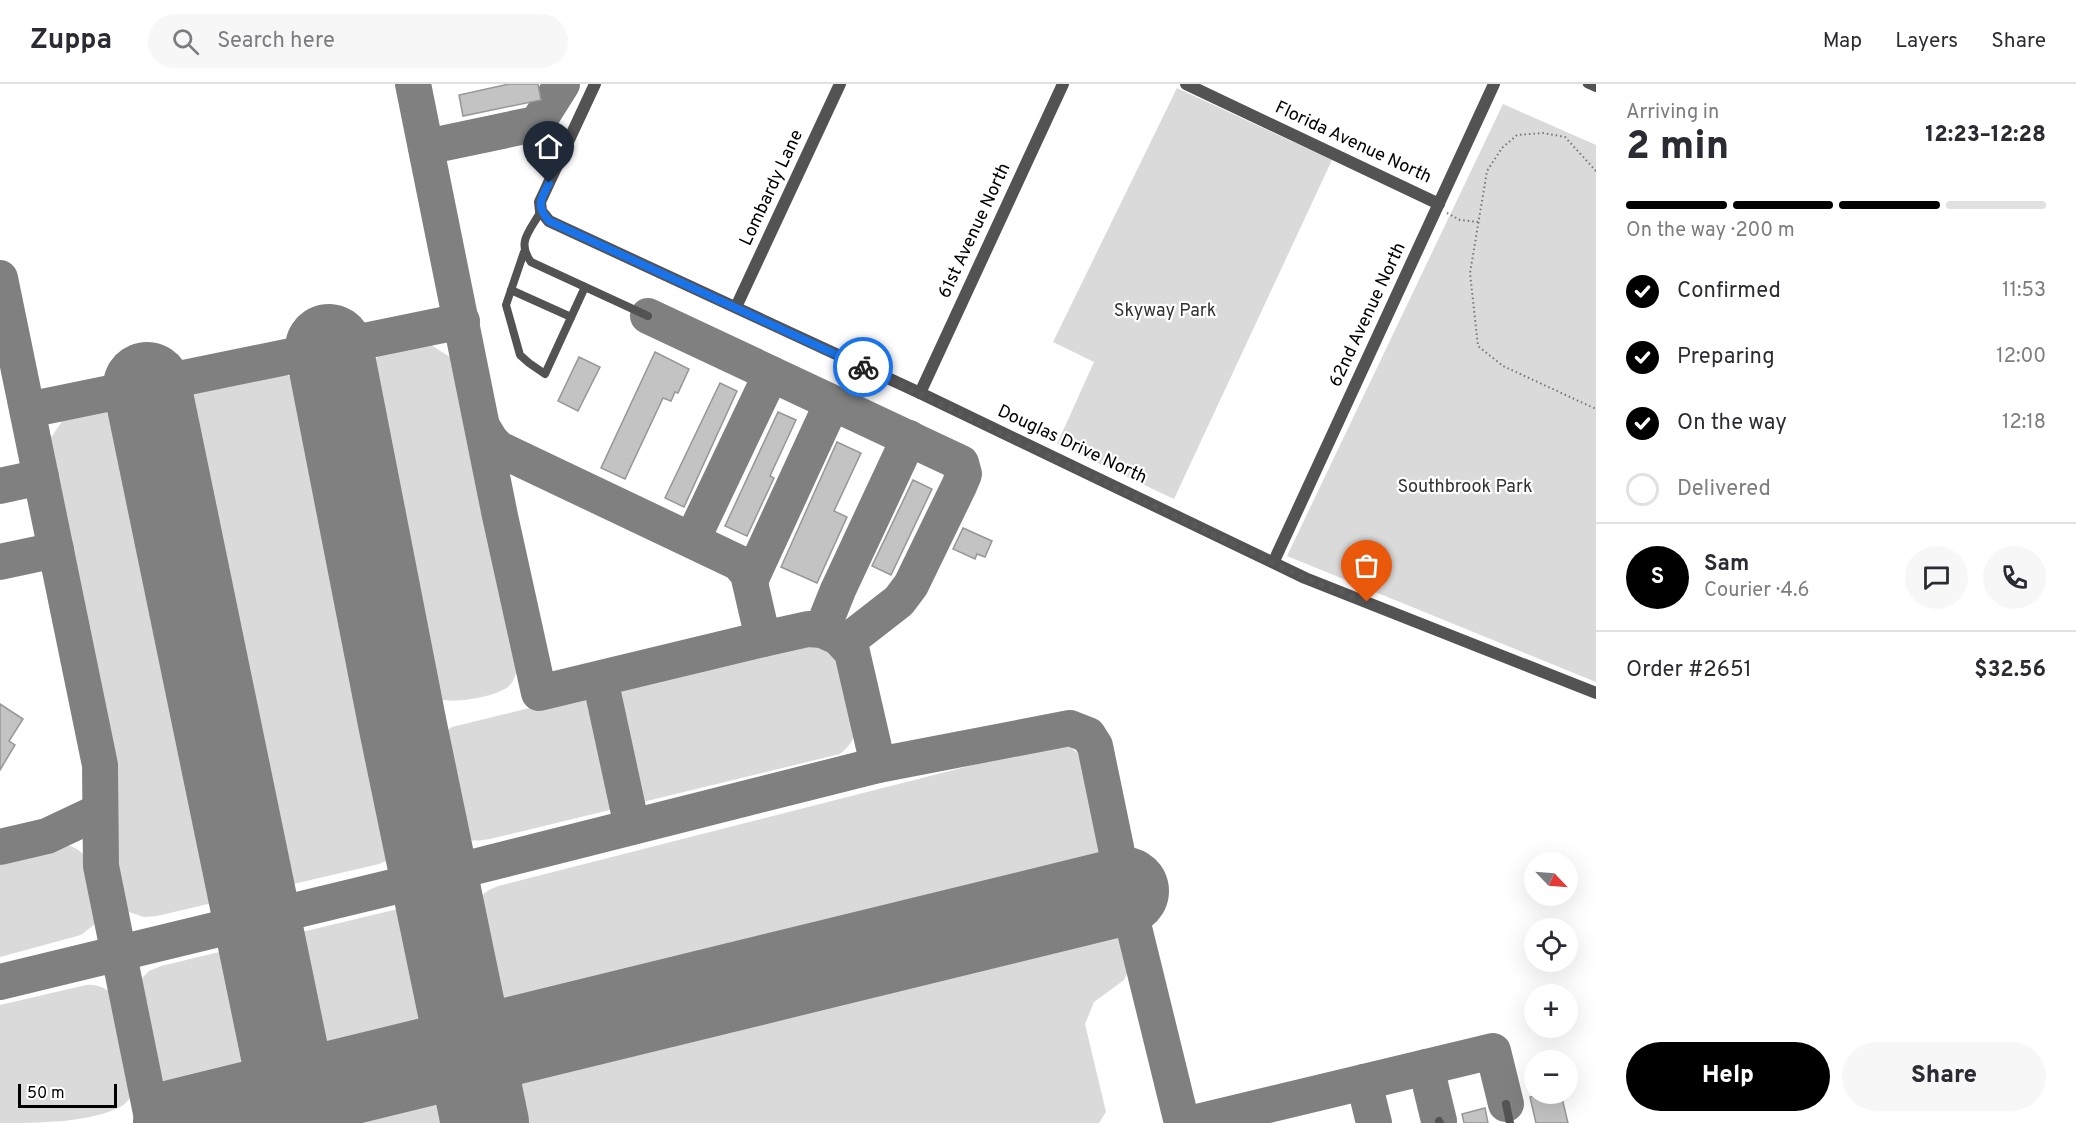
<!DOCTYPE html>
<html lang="en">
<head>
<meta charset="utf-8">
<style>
  body { margin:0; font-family:Overpass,sans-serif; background:#f7f7f7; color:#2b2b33; height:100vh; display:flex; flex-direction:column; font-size:22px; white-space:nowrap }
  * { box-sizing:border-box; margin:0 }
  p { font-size:20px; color:#7c7c81 }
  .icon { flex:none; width:33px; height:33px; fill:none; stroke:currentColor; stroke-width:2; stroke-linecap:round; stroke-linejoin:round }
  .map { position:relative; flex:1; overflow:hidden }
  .details { display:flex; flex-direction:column; background:#fff; width:480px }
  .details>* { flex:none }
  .needle { width:39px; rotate:115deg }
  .fabs { position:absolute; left:1524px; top:768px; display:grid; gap:12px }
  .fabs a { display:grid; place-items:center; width:54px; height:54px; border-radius:50%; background:#fff; box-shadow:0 6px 24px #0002; font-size:30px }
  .scale { position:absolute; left:18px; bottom:15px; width:99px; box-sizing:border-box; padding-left:6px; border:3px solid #000; border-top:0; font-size:16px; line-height:21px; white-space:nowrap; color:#000; -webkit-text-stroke:4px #fff; paint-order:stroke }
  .pin { position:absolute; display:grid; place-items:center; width:51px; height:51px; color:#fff; margin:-62px -26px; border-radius:50% 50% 50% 0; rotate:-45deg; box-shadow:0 0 6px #0007 }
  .pin .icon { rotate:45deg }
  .courier { position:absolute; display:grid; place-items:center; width:60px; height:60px; margin:-30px; border:4px solid #1a73e8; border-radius:50%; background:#fff; color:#222; box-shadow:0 2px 8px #0007 }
  .head em { font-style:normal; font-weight:800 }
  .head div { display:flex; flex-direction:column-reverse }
  .head { display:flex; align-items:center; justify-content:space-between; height:102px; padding:0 30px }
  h1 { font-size:39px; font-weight:800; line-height:45px }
  .bar { display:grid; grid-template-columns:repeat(4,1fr); gap:9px 6px; align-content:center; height:72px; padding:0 30px }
  .bar i { height:8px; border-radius:4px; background:#e1e1e2 }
  .bar .active { background:#000 }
  .bar p { grid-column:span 4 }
  .line { display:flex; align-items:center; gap:15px; padding:0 30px; border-top:2px solid #e1e1e2 }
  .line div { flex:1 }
  .round { display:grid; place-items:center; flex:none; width:63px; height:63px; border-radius:32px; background:#f7f7f7 }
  ol { padding:0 30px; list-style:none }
  li { display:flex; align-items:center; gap:18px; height:66px }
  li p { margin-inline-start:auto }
  li .icon { padding:6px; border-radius:50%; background:#000; color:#fff; stroke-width:4 }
  li:last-child { color:#7c7c81 }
  li i { width:33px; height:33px; border:3px solid #e1e1e2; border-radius:50% }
  .action { display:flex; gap:12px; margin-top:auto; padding:12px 30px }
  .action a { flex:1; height:69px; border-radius:36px; background:#000; color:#fff; font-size:24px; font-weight:800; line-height:69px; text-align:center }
  .action a+a { background:#f7f7f7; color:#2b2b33 }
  header { display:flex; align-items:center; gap:36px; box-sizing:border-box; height:84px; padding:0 30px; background:#fff; border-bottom:2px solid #e1e1e2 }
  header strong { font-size:28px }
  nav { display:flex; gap:33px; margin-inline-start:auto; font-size:21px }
  .search { width:420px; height:54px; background:#f7f7f7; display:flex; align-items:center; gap:15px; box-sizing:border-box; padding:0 21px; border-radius:33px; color:#7c7c81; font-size:22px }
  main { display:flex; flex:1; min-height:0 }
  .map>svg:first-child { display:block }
  .green { fill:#dadada }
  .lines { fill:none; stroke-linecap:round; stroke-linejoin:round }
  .taxiway { stroke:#808080; stroke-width:36 }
  .runway { stroke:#808080; stroke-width:88 }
  .building { fill:#c3c3c3; stroke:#979797; stroke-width:1.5 }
  .path { stroke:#757575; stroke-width:2; stroke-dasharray:1.5 3; stroke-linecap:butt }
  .service { stroke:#535353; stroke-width:8 }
  .minor { stroke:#535353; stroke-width:12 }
  .tertiary { stroke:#535353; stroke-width:12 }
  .done { stroke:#595959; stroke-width:6; stroke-dasharray:0 10.8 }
  .route { stroke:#1a73e8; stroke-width:8 }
  .labels { text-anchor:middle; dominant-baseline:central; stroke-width:4.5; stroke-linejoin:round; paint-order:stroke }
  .street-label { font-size:18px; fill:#000; stroke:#fff }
  .park-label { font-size:18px; fill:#313131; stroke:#fff }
</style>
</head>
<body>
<header>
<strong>Zuppa</strong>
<div class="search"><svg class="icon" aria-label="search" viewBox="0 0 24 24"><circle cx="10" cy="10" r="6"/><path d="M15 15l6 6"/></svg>Search here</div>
<nav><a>Map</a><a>Layers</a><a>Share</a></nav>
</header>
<main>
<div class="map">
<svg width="1596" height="1039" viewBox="0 0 1596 1039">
  <rect width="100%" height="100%" fill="#fff"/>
  <!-- green -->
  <g class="green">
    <path d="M1177 4 1332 76 1174 415 1057 360 1094 278 1053 258Z"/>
    <path d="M1503 20 1596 61V598L1287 472Z"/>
    <path d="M422 255 456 277 518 581C516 589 515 596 509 602 497 613 447 622 433 613 426 610 424 600 421 593L359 300 383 265Z"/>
    <path d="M280 286 312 308 315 316 407 748C402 765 396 774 379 780L157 832 144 833 129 828 119 816 112 771V681L44 364 69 327Z"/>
    <path d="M811 555C822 557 834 561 839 571 845 582 857 640 854 651 852 659 846 665 840 670L490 755C482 756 474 758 467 755 448 746 441 688 437 668 437 656 442 650 452 643Z"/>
    <path d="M1059 662 1070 663 1079 670 1088 683 1103 764 1097 780 1091 787 524 930C507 932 495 927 488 911 484 889 466 833 479 815 484 808 491 805 498 802L1032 666Z"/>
    <path d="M58 759C68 761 77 763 84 771 96 784 100 823 95 840L81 851 0 873V774Z"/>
    <path d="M402 824 417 831 427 843 443 923C444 955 420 956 395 963L191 1009C176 1012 166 1008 157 995L137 908 143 893 149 887 161 882Z"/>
    <path d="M1101 838 1123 847 1131 881 1124 896 1094 918 1085 940 1106 1028 1099 1039H516C508 1002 515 991 549 976Z"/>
    <path d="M86 901C95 900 104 903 111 909 121 918 135 989 134 1003 133 1010 128 1018 122 1022 91 1039 37 1039 0 1039V921Z"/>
    <path d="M435 1002C453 1008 463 1021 468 1039H280Z"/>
  </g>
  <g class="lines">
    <!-- taxiway -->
    <g class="taxiway">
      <path d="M413 0 500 432 539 609 763 555 808 545 822 546 838 553 852 568 878 681"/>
      <path d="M426 63 535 40 540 35 562 0"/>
      <path d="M0 194 100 681 101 782 153 1039"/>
      <path d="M648 232 961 379 964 390 959 402 911 501 899 517 845 559"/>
      <path d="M28 326 462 237"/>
      <path d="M483 344 491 357 499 365 739 479 748 490 763 555"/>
      <path d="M0 402 41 393"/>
      <path d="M692 456 771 290"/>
      <path d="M0 478 56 466"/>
      <path d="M750 497 832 319"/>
      <path d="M822 546 838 506 909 354"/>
      <path d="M600 595 632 743"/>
      <path d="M0 763 47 752 100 727"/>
      <path d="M0 898 434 793 878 681 1070 644 1088 651 1095 662 1125 807 1182 1039"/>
      <path d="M1426 983 1439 1037"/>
      <path d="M1364 998 1374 1039"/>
      <path d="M1193 1039 1493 967 1506 1020"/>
    </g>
    <!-- runway -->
    <g class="runway">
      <path d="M329 264 403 643 485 1039"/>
      <path d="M147 302 299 1039"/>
      <path d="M177 1039 1125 807"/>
    </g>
  </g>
  <!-- building -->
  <g class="building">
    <path d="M509 0H538L541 16 463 32 459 11Z"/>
    <path d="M655 268 689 285 678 309 675 308 671 317 663 314 625 395 601 384Z"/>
    <path d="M579 273 600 283 578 327 558 317Z"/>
    <path d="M720 299 737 307 684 423 665 414Z"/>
    <path d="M778 328 796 336 770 392 774 394 747 452 725 442Z"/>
    <path d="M837 358 861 369 834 427 847 433 817 499 781 483Z"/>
    <path d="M913 396 932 405 891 491 872 482Z"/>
    <path d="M963 444 992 457 985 473 977 470 975 475 953 465Z"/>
    <path d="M0 620 23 635 9 657 15 661 0 686Z"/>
    <path d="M1544 1010H1561L1568 1039H1536L1530 1013Z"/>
    <path d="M1485 1024 1488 1039H1464L1462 1030Z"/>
  </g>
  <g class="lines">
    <!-- path -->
    <g class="path">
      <path d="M1596 87 1565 53 1543 49 1517 51 1502 64 1487 87 1470 189 1478 262 1503 282 1596 325"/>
      <path d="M1447 129 1460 136 1479 138"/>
    </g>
    <!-- service -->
    <g class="service">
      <path d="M1587 0 1596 4"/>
      <path d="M541 127C530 147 516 158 531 178L648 232"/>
      <path d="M524 168 506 221 520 271 529 279 545 290 585 203"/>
      <path d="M511 206 571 233"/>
      <path d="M1506 1020 1510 1039"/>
      <path d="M1439 1037 1440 1039"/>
    </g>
    <!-- minor -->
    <g class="minor">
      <path d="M1186 0 1439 120"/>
      <path d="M736 223 840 0"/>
      <path d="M920 309 1063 0"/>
      <path d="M1274 477 1494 0"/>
    </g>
    <!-- tertiary -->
    <path class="tertiary" d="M595 0 540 118 541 127 549 137 920 309 1305 494 1596 609"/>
  </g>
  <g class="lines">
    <!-- done -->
    <path class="done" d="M863 283 1305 494 1367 518"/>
    <!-- route -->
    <path class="route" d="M549 99C541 116 535 121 549 137L863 283"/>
  </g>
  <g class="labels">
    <!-- street labels -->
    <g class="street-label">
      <text transform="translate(1353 59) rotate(25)">Florida Avenue North</text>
      <text transform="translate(772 104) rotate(-65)">Lombardy Lane</text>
      <text transform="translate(975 147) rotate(-65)">61st Avenue North</text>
      <text transform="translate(1368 231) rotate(-65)">62nd Avenue North</text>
      <text transform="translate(1072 361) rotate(25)">Douglas Drive North</text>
    </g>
    <!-- park labels -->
    <g class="park-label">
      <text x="1165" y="227">Skyway Park</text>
      <text x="1465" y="403">Southbrook Park</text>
    </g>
  </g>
</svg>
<div class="fabs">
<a><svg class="needle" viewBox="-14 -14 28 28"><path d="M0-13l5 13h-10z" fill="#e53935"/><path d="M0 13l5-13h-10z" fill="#7c7c81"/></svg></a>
<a><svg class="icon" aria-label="locate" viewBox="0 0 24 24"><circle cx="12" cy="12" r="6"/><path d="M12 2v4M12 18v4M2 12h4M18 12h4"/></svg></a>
<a>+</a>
<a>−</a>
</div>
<div class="scale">50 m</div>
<div class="pin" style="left:1367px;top:518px;background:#ea580c"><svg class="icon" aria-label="bag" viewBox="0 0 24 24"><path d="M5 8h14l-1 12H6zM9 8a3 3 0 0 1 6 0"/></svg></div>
<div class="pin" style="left:549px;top:99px;background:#1f2937"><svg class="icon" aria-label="home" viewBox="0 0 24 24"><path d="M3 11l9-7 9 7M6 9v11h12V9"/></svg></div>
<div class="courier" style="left:863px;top:283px"><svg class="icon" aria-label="bike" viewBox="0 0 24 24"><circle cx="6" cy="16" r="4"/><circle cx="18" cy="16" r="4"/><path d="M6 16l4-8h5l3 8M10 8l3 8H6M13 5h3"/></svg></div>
</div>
<section class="details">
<div class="head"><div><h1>2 min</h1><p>Arriving in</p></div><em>12:23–12:28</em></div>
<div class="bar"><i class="active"></i><i class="active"></i><i class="active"></i><i></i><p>On the way · 200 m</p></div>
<ol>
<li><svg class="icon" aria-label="check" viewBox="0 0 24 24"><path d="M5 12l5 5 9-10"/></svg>Confirmed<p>11:53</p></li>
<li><svg class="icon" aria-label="check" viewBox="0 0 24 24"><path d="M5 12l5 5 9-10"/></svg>Preparing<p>12:00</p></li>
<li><svg class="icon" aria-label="check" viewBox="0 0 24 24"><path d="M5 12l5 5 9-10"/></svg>On the way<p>12:18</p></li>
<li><i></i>Delivered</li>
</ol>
<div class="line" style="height:108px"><b class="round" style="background:#000;color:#fff">S</b><div><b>Sam</b><p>Courier · 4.6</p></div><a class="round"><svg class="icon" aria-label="chat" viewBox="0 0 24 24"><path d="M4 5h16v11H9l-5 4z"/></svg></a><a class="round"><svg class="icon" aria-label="phone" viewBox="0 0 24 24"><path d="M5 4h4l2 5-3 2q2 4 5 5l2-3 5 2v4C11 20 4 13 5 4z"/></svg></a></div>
<div class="line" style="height:78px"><div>Order #2651</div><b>$32.56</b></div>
<div class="action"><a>Help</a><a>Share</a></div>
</section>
</main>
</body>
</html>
